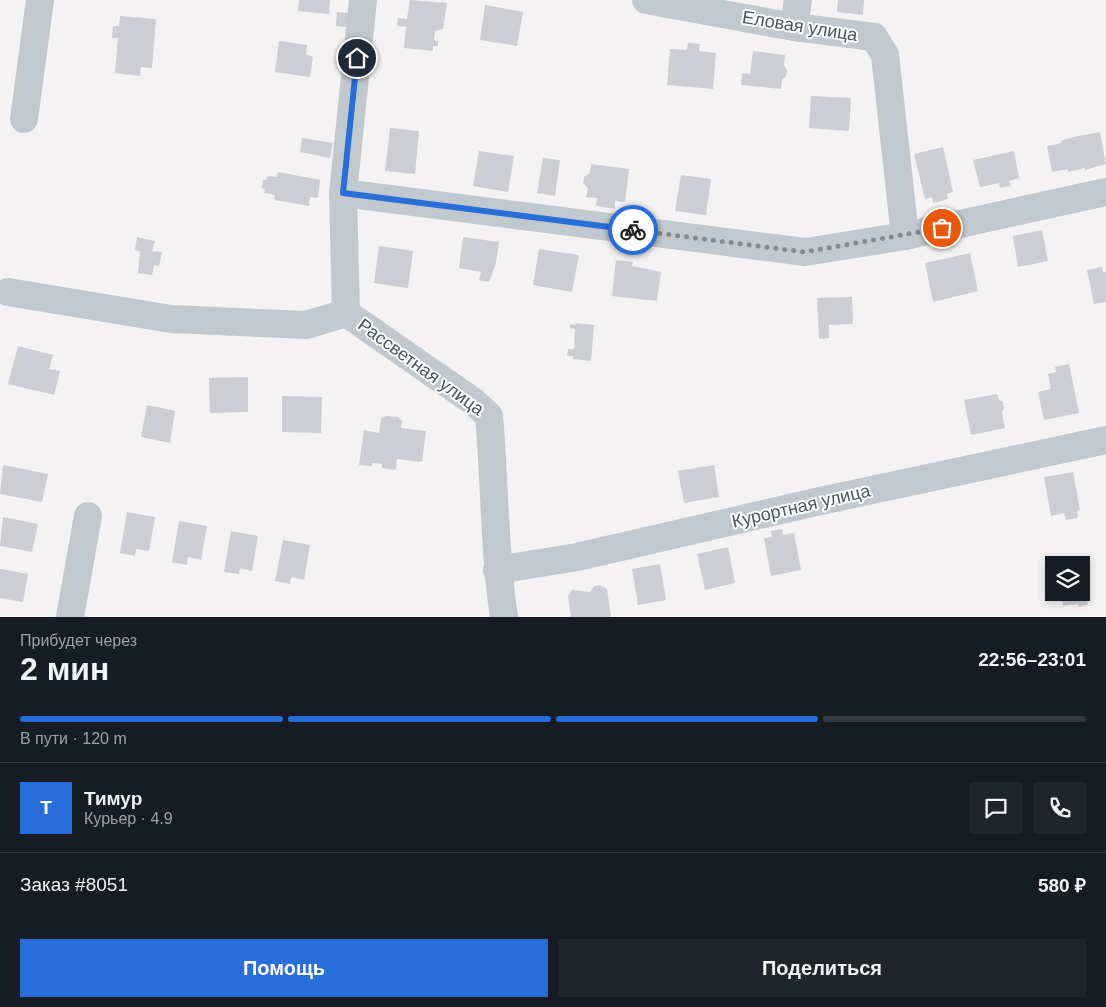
<!DOCTYPE html>
<html lang="ru">
<head>
<meta charset="utf-8">
<style>
  body { margin:0; font-family:Helvetica,sans-serif; background:#20242c; color:#f1f3f6; height:100vh; display:flex; flex-direction:column; font-size:19px; white-space:nowrap }
  * { box-sizing:border-box; margin:0 }
  p { font-size:16px; color:#9ea1a6 }
  .icon { flex:none; width:28px; height:28px; fill:none; stroke:currentColor; stroke-width:2; stroke-linecap:round; stroke-linejoin:round }
  .map { position:relative; height:617px; overflow:hidden }
  .details { display:flex; flex-direction:column; background:#171b24; flex:1 }
  .details>* { flex:none }
  .fabs { position:absolute; left:1045px; top:556px; display:grid; gap:10px }
  .fabs a { display:grid; place-items:center; width:45px; height:45px; border-radius:0px; background:#171b24; box-shadow:0 2px 8px #0003; font-size:25px }
  .pin { position:absolute; display:grid; place-items:center; width:42px; height:42px; color:#fff; margin:-21px; border:2px solid #fff; border-radius:50%; box-shadow:0 1px 5px #0007 }
  .courier { position:absolute; display:grid; place-items:center; width:50px; height:50px; margin:-25px; border:4px solid #286ed8; border-radius:50%; background:#fff; color:#222; box-shadow:0 1px 6px #0007 }
  .head em { font-style:normal; font-weight:700 }
  .head div { display:flex; flex-direction:column-reverse }
  .head { display:flex; align-items:center; justify-content:space-between; height:85px; padding:0 20px }
  h1 { font-size:32px; font-weight:700; line-height:38px }
  .bar { display:grid; grid-template-columns:repeat(4,1fr); gap:8px 5px; align-content:center; height:60px; padding:0 20px }
  .bar i { height:6px; border-radius:4px; background:#363941 }
  .bar .on { background:#286ed8 }
  .bar p { grid-column:span 4 }
  .line { display:flex; align-items:center; gap:12px; padding:0 20px; border-top:1px solid #363941 }
  .line div { flex:1 }
  .round { display:grid; place-items:center; flex:none; width:52px; height:52px; border-radius:0px; background:#20242c }
  .button { display:flex; gap:10px; margin-top:auto; padding:10px 20px }
  .button a { flex:1; height:58px; border-radius:0px; background:#286ed8; color:#fff; font-size:20px; font-weight:700; line-height:58px; text-align:center }
  .button a+a { background:#20242c; color:#f1f3f6 }
  .map>svg:first-child { display:block }
  .building { fill:#ccced4 }
  .lines { fill:none; stroke-linecap:round; stroke-linejoin:round }
  .minor { stroke:#c1c9cf; stroke-width:28 }
  .done { stroke:#868b92; stroke-width:5; stroke-dasharray:0 9 }
  .route { stroke:#286ed8; stroke-width:6 }
  .labels { text-anchor:middle; dominant-baseline:central; stroke-width:4; stroke-linejoin:round; paint-order:stroke }
  .street-label { font-size:18px; fill:#4b545e; stroke:#fff }
</style>
</head>
<body>
<div class="map">
<svg width="1106" height="617" viewBox="0 0 1106 617">
  <rect width="100%" height="100%" fill="#f4f2f2"/>
  <!-- building -->
  <g class="building">
    <path d="M299 0H330L329 14 298 11Z"/>
    <path d="M410 0 447 3 443 29 435 31 434 40 438 41V46H433V51L404 48 406 27 397 26 398 18 407 19Z"/>
    <path d="M838 0H864L863 15 837 12Z"/>
    <path d="M485 5 523 12 517 46 480 40Z"/>
    <path d="M337 12 356 14 355 28 336 26Z"/>
    <path d="M120 16 156 19 152 68 141 67 140 76 115 73 118 38H112L113 26H119Z"/>
    <path d="M279 41 307 45 306 54 313 57 310 77 275 72Z"/>
    <path d="M688 43 700 44 699 51 716 53 713 89 667 85 670 49 687 50Z"/>
    <path d="M753 51 785 55 784 65 787 70 786 76 782 80 781 89 741 85 742 73 750 74Z"/>
    <path d="M811 96 851 98 849 131 809 128Z"/>
    <path d="M390 128 419 131 415 174 385 171Z"/>
    <path d="M1100 132 1106 164 1085 170V168L1068 172V169L1052 172 1047 146 1062 143 1061 141 1074 137Z"/>
    <path d="M302 138 333 143 330 158 300 152Z"/>
    <path d="M943 147 953 192 947 194 948 199 933 203 932 197 925 199 914 154Z"/>
    <path d="M479 151 514 156 508 192 473 186Z"/>
    <path d="M1014 151 1019 178 1009 181 1011 186 1000 188 999 183 980 187 973 160Z"/>
    <path d="M543 158 560 160 555 196 537 193Z"/>
    <path d="M591 164 629 169 625 202 615 201V209L596 206 597 198 586 197 588 188 583 183 584 177 590 173Z"/>
    <path d="M278 172 320 180 318 198 310 197 309 206 274 200 275 195 264 193 265 189 262 188 263 180H266L267 176 277 177Z"/>
    <path d="M681 175 711 179 706 215 675 211Z"/>
    <path d="M1042 230 1048 261 1018 267 1013 236Z"/>
    <path d="M137 237 155 241 152 251 162 252 159 266 154 265 152 275 138 273 140 251 135 250Z"/>
    <path d="M463 237 499 242 496 263 489 282 479 280 481 272 459 268Z"/>
    <path d="M379 246 413 251 408 288 374 283Z"/>
    <path d="M539 249 579 255 572 292 533 285Z"/>
    <path d="M970 253 978 291 933 302 925 263Z"/>
    <path d="M616 260 633 262 632 266 661 272 657 301 612 296Z"/>
    <path d="M1102 267 1103 272H1106V302L1094 304 1087 270Z"/>
    <path d="M852 297 853 324 829 325V338L819 339 817 298Z"/>
    <path d="M576 323 594 325 591 361 573 359V356H567L568 349H574L575 329 570 328V324L575 325Z"/>
    <path d="M18 346 53 355 49 369 60 371 54 395 8 384Z"/>
    <path d="M1069 364 1079 413 1044 420 1038 392 1051 389 1048 374 1056 372 1055 367Z"/>
    <path d="M248 377V412L210 413 209 378Z"/>
    <path d="M997 394 999 400 1003 402 1004 408 1002 412 1005 428 971 435 964 400Z"/>
    <path d="M282 396 322 397 321 433 282 432Z"/>
    <path d="M147 405 175 411 170 443 141 437Z"/>
    <path d="M387 416 398 417 402 421 401 428 426 431 422 462 397 459 396 470 382 468V464L372 463V466L359 465 364 430 379 433 381 418Z"/>
    <path d="M3 465 48 474 42 502 0 494Z"/>
    <path d="M714 465 719 497 684 503 678 471Z"/>
    <path d="M1073 472 1080 510 1077 511 1078 518 1066 520 1064 513 1051 516 1044 477Z"/>
    <path d="M127 512 155 517 149 551 136 549 135 556 120 553Z"/>
    <path d="M3 517 38 524 32 552 0 546Z"/>
    <path d="M179 521 207 526 201 560 188 557 187 565 172 562Z"/>
    <path d="M782 529 783 535 794 533 801 570 771 576 764 538 772 537 771 531Z"/>
    <path d="M231 531 258 536 252 571 240 568 239 574 224 572Z"/>
    <path d="M283 540 310 545 304 580 291 577 290 584 275 581Z"/>
    <path d="M728 547 735 583 705 590 697 554Z"/>
    <path d="M660 564 666 600 638 605 632 569Z"/>
    <path d="M0 569 28 574 23 602 0 598Z"/>
    <path d="M1081 579H1083L1088 605 1078 607V604L1063 606 1061 592H1081Z"/>
    <path d="M600 585 607 589 611 617H571L568 596 572 590 590 592 594 586Z"/>
  </g>
  <g class="lines">
    <!-- minor -->
    <g class="minor">
      <path d="M363 0 343 193 346 313 474 402 489 416C495 483 494 551 504 617"/>
      <path d="M646 0 794 27 874 37 885 55 905 236"/>
      <path d="M794 27 798 0"/>
      <path d="M24 119 40 0"/>
      <path d="M343 193 805 252 905 236 1106 192"/>
      <path d="M8 292 171 319 306 325 346 313"/>
      <path d="M497 570 577 557 816 502 1106 440"/>
      <path d="M70 617 88 516"/>
    </g>
  </g>
  <g class="lines">
    <!-- done -->
    <path class="done" d="M633 230 805 252 942 228"/>
    <!-- route -->
    <path class="route" d="M357 58 343 193 633 230"/>
  </g>
  <g class="labels">
    <!-- street labels -->
    <g class="street-label">
      <text transform="translate(800 26) rotate(9)">Еловая улица</text>
      <text transform="translate(421 367) rotate(36)">Рассветная улица</text>
      <text transform="translate(801 506) rotate(-13)">Курортная улица</text>
    </g>
  </g>
</svg>
<div class="fabs">
<a><svg class="icon" aria-label="layers" viewBox="0 0 24 24"><path d="M12 4l9 5-9 5-9-5zM3 14l9 5 9-5"/></svg></a>
</div>
<div class="pin" style="left:942px;top:228px;background:#ea580c"><svg class="icon" aria-label="bag" viewBox="0 0 24 24"><path d="M5 8h14l-1 12H6zM9 8a3 3 0 0 1 6 0"/></svg></div>
<div class="pin" style="left:357px;top:58px;background:#1f2937"><svg class="icon" aria-label="home" viewBox="0 0 24 24"><path d="M3 11l9-7 9 7M6 9v11h12V9"/></svg></div>
<div class="courier" style="left:633px;top:230px"><svg class="icon" aria-label="bike" viewBox="0 0 24 24"><circle cx="6" cy="16" r="4"/><circle cx="18" cy="16" r="4"/><path d="M6 16l4-8h5l3 8M10 8l3 8H6M13 5h3"/></svg></div>
</div>
<section class="details">
<div class="head"><div><h1>2 мин</h1><p>Прибудет через</p></div><em>22:56–23:01</em></div>
<div class="bar"><i class="on"></i><i class="on"></i><i class="on"></i><i></i><p>В пути · 120 m</p></div>
<div class="line" style="height:90px"><b class="round" style="background:#286ed8;color:#fff">Т</b><div><b>Тимур</b><p>Курьер · 4.9</p></div><a class="round"><svg class="icon" aria-label="chat" viewBox="0 0 24 24"><path d="M4 5h16v11H9l-5 4z"/></svg></a><a class="round"><svg class="icon" aria-label="phone" viewBox="0 0 24 24"><path d="M5 4h4l2 5-3 2q2 4 5 5l2-3 5 2v4C11 20 4 13 5 4z"/></svg></a></div>
<div class="line" style="height:65px"><div>Заказ #8051</div><b>580 ₽</b></div>
<div class="button"><a>Помощь</a><a>Поделиться</a></div>
</section>
</body>
</html>
